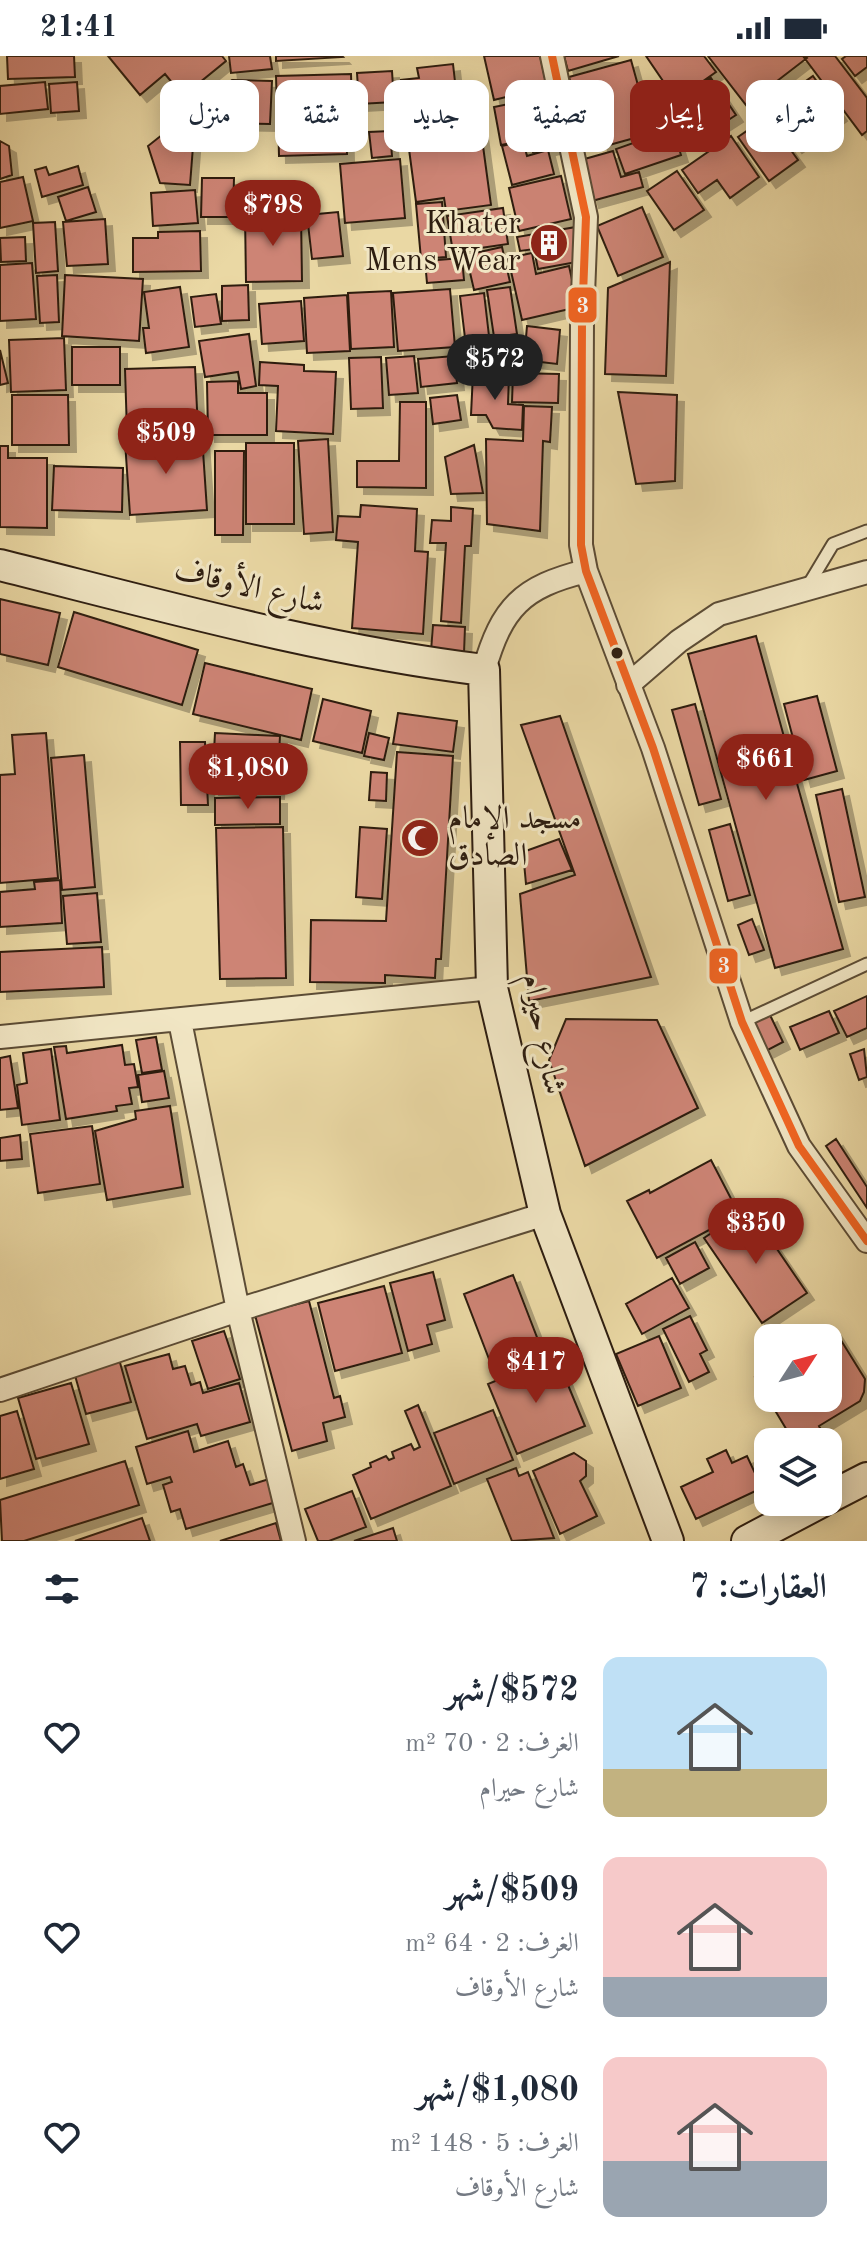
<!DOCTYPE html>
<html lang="ar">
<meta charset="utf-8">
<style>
:root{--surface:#fff;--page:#f6f6f7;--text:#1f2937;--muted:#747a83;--accent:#8f2418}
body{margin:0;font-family:"Old Standard TT",Amiri,serif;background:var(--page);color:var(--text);direction:rtl;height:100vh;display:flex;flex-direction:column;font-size:30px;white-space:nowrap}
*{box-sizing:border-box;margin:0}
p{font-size:26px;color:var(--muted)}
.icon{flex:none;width:44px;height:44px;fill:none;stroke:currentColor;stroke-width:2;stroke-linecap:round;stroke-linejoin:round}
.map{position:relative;height:1485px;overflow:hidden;direction:ltr}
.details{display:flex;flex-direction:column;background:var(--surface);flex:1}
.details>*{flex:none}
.banner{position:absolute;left:24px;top:24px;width:820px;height:72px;direction:rtl;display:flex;gap:16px}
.needle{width:52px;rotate:54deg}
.buttons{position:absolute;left:754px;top:1268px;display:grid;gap:16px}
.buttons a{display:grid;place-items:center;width:88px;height:88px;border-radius:16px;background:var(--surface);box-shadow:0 4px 20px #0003;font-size:40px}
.price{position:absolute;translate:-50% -68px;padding:0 18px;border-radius:28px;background:var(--accent);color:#fff;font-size:26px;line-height:52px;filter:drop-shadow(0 2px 4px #0008)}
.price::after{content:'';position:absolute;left:50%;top:48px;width:24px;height:18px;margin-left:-12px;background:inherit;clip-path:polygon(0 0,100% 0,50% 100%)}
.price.on{background:#222;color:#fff}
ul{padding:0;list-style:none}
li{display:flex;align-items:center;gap:24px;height:200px;padding:0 40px}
li span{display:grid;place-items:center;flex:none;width:224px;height:160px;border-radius:16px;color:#555}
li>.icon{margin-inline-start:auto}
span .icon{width:96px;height:96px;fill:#fffc;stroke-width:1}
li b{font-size:34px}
h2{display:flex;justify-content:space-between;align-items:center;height:96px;padding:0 40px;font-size:34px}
.chip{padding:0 28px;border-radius:16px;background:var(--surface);box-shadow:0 4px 20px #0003;font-size:28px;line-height:72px}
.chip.on{background:var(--accent);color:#fff}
.status{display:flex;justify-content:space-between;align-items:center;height:56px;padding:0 40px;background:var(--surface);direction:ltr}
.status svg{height:22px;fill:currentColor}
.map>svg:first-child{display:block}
.building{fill:#cd8474;stroke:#2d1d10;stroke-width:2;filter:url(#shadow)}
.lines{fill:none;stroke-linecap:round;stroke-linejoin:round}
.lane-casing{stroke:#5c4c35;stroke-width:15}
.street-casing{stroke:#5c4c35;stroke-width:26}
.secondary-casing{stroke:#2d1d10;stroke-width:34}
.lane{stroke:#f1e6c4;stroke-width:11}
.street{stroke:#f1e6c4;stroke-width:22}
.secondary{stroke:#f1e6c4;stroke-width:30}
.bus-1-casing{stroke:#f1e6c4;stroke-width:14}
.bus-1{stroke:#f26522;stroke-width:8}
.bus-dot{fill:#2d1d10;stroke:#f1e6c4;stroke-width:3}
.labels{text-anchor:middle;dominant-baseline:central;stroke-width:6;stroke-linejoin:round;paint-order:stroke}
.poi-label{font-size:32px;fill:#2d1d10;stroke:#f1e6c4;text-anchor:end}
.street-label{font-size:32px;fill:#2d1d10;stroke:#f1e6c4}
.line-badge{stroke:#f1e6c4;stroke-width:3}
.badge-label{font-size:22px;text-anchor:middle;font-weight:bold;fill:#fff}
</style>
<div class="status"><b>21:41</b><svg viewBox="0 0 49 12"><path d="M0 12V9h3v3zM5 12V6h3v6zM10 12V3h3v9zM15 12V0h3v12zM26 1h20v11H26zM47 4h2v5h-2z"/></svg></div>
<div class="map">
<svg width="867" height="1485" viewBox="0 0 867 1485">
<defs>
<filter id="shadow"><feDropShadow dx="7" dy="7" stdDeviation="0" flood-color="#0004"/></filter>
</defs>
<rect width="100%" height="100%" fill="#ead8a4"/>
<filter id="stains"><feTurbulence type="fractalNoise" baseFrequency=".0025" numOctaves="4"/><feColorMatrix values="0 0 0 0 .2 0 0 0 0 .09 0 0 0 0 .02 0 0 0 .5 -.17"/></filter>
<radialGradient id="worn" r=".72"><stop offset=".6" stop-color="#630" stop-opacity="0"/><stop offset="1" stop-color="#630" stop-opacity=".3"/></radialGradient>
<path class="building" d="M7 0H74L75 21 8 23Z
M108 0H222L226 5 183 40 165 18 140 39Z
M229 0H270L272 13 231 17Z
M276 0H342L343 1 276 5Z
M484 0H540L547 31 494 44Z
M564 0H619L568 15Z
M646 0H704L716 16 676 44Z
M708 0H805L807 2 746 49Z
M803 0H835L867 42V75L862 79Z
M846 0H867V11L855 20 842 3Z
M631 4 644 51 660 47 667 73 602 91 596 72 584 76 569 21Z
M453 8 458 52 405 58 401 24 419 22 417 12Z
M392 15 394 46 359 48 357 17Z
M351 18 352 52 277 53 276 20Z
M813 20 840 58 795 90 768 52Z
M711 22 736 59 694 86 670 49Z
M232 24 272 25 270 68 230 67 201 48Z
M45 26 48 53 0 58V30Z
M77 26 79 55 51 57 49 28Z
M519 46 526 84 501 89 494 51Z
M196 52 190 129 160 127 148 90Z
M478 53 491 149 446 155 444 142 416 146 405 63Z
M346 58 347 98 279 100 278 59Z
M554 61 561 89 533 96 526 68Z
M767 61 798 104 769 125 738 81Z
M673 73 681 99 625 118 616 93Z
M390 75 392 100 372 102 369 76Z
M731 80 759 121 730 142 717 124 698 137 682 114Z
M0 85 9 90 12 119 0 123Z
M523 85 527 100 548 94 554 118 512 129 502 90Z
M613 95 621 121 639 116 643 131 592 145 581 104Z
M400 103 405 162 345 167 340 108Z
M78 110 83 129 42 141 35 114 46 111 49 119Z
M677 115 704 154 674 174 647 135Z
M561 120 571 163 519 175 509 132Z
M23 121 33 165 0 172V126Z
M202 122H234L233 161H201Z
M88 131 96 156 66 165 58 141Z
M195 134 198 167 153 170 151 137Z
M442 146 446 201 421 203 416 148Z
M642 151 663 201 618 220 597 170Z
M503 152 508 188 453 196 447 160Z
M338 156 343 200 312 203 307 159Z
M245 158H301L302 225 246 226Z
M105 163 108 208 67 210 63 166Z
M55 166 58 215 36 217 33 167Z
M576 171 582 205 538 213 534 193 520 195 517 181Z
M200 175 201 215 133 216V182H158V176Z
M25 181 26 205 1 206 0 182Z
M502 191 510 226 474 234 466 199Z
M532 197 536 218 569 210 578 251 522 264 508 202Z
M462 202 464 224 427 227 425 205Z
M670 206 666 320 605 318 608 232Z
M32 207 36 263 0 265V209Z
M57 219 59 266 40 267 37 220Z
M65 219 143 223 139 285 62 280Z
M248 229 249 264 222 265V230Z
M180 231 189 291 146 297 143 272H149L144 236Z
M510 231 517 278 494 281 487 234Z
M450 233 455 291 398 295 393 237Z
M391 235 394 291 351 293 348 237Z
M484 237 489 280 465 282 460 240Z
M216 238 221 268 195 271 191 241Z
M347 239 350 295 307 297 304 242Z
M301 245 304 285 262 288 259 248Z
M527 270 560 274 557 308 524 304Z
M249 278 256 330 241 333 238 316 205 321 199 285Z
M64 282 66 334 11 336 9 284Z
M72 291H120V329H72Z
M0 294 8 327 0 329Z
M414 300 418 337 389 339 386 302Z
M454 300 457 327 421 331 418 303Z
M381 301 383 352 351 353 349 302Z
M260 306 304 309V315L336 316 333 378 276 375 278 330 259 329Z
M195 311 198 374 127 376 125 313Z
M473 317 509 319 508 348 523 349 522 374 493 372 486 359H471Z
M513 317 559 318 558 347 512 346Z
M238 325V337H267V379H208L207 326Z
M618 336 677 339 675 425 636 428Z
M12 339H68L69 389H12Z
M457 339 461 364 433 368 430 342Z
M400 346H426V432L357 431V405H399Z
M524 350 552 351 550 386 543 385 540 475 487 468 486 383 523 385Z
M202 380 207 454 130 459 125 385Z
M328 383 333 476 304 478 298 385Z
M246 387H294V468H246Z
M474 389 483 437 451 438 445 401Z
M0 390H8V402H47V472L0 471Z
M215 395H244L243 479H215Z
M54 410 123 412 122 456 52 454Z
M361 449 417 453 415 495 428 496 423 578 352 572 358 486 336 484 338 460 360 461Z
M451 451 473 453 471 490H465L461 567 441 565 446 487H430L432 464 451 465Z
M0 543 60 557 48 609 0 598Z
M74 556 198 594 182 649 58 611Z
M433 569 465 571 464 597 431 595Z
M756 580 843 893 775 912 688 598Z
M205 607 312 633 301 684 193 658Z
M817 640 837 715 804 724 784 648Z
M323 643 371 655 362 697 313 685Z
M695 648 721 743 699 749 672 654Z
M398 657 457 665 453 696 393 688Z
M560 660 651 921 529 945 520 838 575 819 521 669Z
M46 677 58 822 0 827V719L15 718 12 679Z
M215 677 280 680 277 736 212 732Z
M369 677 389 682 384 704 364 700Z
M180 686H205L208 749H181Z
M397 696 453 700 441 903H436L435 922 385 919V927L310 926 311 864 386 865Z
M84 699 95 831 62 834 51 702Z
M371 716 387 717 386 745 369 744Z
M842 733 865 841 839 846 816 739Z
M280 741V768L215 769V742Z
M730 768 750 839 728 845 709 774Z
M283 771 286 922 220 923 216 772Z
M360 771 387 773 382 843 356 841Z
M559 783 572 814 526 828 523 796Z
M60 824 62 867 0 871V836L35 833 34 826Z
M97 837 101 886 67 888 63 840Z
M752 863 764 894 749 899 738 869Z
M102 891 104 931 0 936V896Z
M867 940V972L847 981 834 955Z
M829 955 839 977 800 994 790 971Z
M770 959 783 986 764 996 750 969Z
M566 963 657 964 698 1052 585 1110 549 1004Z
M156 981 162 1014 142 1017 136 984Z
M122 989 125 1009 134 1008 138 1031 129 1032 132 1048 116 1050 117 1055 66 1063 54 991 66 990 67 997Z
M51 993 60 1064 22 1069 17 1029 27 1027 23 997Z
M864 993 867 1021 859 1024 850 998Z
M10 1000 18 1052 0 1054V1002Z
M164 1015 169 1042 142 1046 138 1019Z
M170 1050 183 1131 107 1144 95 1075 136 1063 135 1055Z
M92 1070 100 1128 38 1137 30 1078Z
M20 1079 22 1103 0 1105V1082Z
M836 1083 867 1131V1152L826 1090Z
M711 1104 739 1158 657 1202 627 1145 649 1134 650 1137Z
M749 1152 807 1237 762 1267 704 1182Z
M695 1186 709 1212 680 1228 666 1202Z
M433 1216 445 1264 427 1269 432 1288 408 1295 390 1227Z
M513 1219 538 1284 489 1303 464 1238Z
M672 1222 689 1252 642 1278 626 1248Z
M384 1230 402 1297 335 1315 318 1247Z
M309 1245 334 1342 340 1340 345 1361 323 1367 327 1385 292 1395 255 1259Z
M690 1260 707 1294 700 1298 709 1316 689 1326 663 1273Z
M834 1273 865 1323 864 1336 860 1345 819 1370 828 1387 794 1386 755 1321 768 1313V1342H828V1282H819Z
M224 1275 240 1323 208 1333 192 1285Z
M659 1280 681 1332 638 1350 616 1298Z
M169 1298 173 1313 185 1310 191 1329 200 1326 203 1337 239 1327 250 1366 201 1380 197 1368 147 1383 125 1310Z
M556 1300 585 1370 517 1398 488 1328Z
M119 1303 131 1346 86 1358 74 1316Z
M71 1327 89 1388 36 1403 18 1342Z
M418 1349 451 1430 371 1463 353 1419 371 1411 370 1407 386 1400 389 1404 394 1402 392 1396 411 1388 414 1394 420 1391 405 1355Z
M493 1354 513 1404 454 1428 434 1377Z
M17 1355 34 1413 0 1423V1360Z
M188 1375 194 1396 228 1385 236 1411 243 1408 250 1429 269 1423 276 1446 186 1473 180 1453 171 1456 163 1429 172 1426 170 1421 147 1428 136 1391Z
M726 1394 732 1407 747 1400 762 1432 696 1463 681 1431 713 1416 707 1403Z
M574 1397 586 1405V1420L580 1425 597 1460 560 1478 533 1415Z
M125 1405 139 1449 24 1485H2L0 1444Z
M516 1412 519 1420 528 1416 554 1482 512 1485 487 1423Z
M352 1435 366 1471 329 1485H318L305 1453Z
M142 1462 150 1485H75Z
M276 1467 281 1485H220Z
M393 1472 397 1485H354Z"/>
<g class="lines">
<g class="lane-casing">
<path id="lane" d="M806 533 833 488 867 475
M742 966 867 908"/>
</g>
<g class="street-casing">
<path id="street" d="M552 0 586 161 582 265 581 489 586 515 653 692 742 966 799 1090 867 1185
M484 614C502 551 522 531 586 515
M628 629 679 585 719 558 867 516
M180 965 238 1254 294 1485
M0 981 492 932
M0 1334 238 1254 545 1158"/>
</g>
<g class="secondary-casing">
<path id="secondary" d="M0 509C160 549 320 594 484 614L492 932 545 1158 668 1485
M828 1442 867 1422
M747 1485 821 1446"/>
</g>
<use href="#lane" class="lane"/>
<use href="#street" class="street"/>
<use href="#secondary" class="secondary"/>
<g class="bus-1-casing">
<path id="bus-1" d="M552 0 586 161 582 265 581 489 586 515 653 692 742 966 799 1090 867 1185"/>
</g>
<use href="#bus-1" class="bus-1"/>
</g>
<defs>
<g id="building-disc" transform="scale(2)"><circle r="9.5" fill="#8f2418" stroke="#f1e6c4"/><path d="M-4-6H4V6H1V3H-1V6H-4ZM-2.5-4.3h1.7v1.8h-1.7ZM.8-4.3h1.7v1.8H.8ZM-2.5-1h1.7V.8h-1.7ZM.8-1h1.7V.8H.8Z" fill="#fff"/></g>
<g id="mosque-disc" transform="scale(2)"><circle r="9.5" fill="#8f2418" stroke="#f1e6c4"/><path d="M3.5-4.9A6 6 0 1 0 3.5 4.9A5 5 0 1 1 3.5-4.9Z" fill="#fff"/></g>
</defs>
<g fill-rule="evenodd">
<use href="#building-disc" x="549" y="187"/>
<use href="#mosque-disc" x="420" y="782"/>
</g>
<circle class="bus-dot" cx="617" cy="597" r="7"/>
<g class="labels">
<g class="poi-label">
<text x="521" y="169">Khater<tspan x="521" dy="37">Mens Wear</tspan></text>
<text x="448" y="764" text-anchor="start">مسجد الإمام<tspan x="448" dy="37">الصادق</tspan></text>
</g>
<g class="street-label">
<text transform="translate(249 532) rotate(13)">شارع الأوقاف</text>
<text transform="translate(542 978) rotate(79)">شارع حيرام</text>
</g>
</g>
<g class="line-badge">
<rect x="567" y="230" width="31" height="38" rx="8" fill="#f26522"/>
<rect x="708" y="891" width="31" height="38" rx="8" fill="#f26522"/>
</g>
<g class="badge-label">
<text x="583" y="257">3</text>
<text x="724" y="917">3</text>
</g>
<rect width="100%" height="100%" filter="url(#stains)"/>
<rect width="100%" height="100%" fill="url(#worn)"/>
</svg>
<div class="buttons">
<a><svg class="needle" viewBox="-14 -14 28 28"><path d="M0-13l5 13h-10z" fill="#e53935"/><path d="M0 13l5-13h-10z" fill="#747a83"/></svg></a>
<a><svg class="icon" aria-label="layers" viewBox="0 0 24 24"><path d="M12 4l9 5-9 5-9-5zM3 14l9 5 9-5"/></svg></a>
</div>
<b class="price" style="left:273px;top:192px">$798</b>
<b class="price on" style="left:495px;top:346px">$572</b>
<b class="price" style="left:166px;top:420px">$509</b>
<b class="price" style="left:766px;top:746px">$661</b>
<b class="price" style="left:248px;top:755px">$1,080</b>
<b class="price" style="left:756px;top:1210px">$350</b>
<b class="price" style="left:536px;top:1349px">$417</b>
<div class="banner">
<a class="chip">شراء</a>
<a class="chip on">إيجار</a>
<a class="chip">تصفية</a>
<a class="chip">جديد</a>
<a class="chip">شقة</a>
<a class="chip">منزل</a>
</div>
</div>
<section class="details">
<h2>العقارات: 7<svg class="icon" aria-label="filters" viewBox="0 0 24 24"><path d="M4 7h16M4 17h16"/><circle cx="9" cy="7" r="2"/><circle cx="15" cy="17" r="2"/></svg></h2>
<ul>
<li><span style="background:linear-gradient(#bfe0f5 70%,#c2b280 0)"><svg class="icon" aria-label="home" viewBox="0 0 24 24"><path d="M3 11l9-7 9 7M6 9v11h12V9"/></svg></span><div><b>$572/شهر</b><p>الغرف: 2 · 70 m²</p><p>شارع حيرام</p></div><svg class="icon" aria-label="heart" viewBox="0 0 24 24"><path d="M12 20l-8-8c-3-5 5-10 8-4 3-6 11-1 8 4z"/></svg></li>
<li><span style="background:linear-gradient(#f6c9c9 75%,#9aa5b1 0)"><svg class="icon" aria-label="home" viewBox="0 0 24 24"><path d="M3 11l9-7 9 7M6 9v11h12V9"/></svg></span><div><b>$509/شهر</b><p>الغرف: 2 · 64 m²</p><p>شارع الأوقاف</p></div><svg class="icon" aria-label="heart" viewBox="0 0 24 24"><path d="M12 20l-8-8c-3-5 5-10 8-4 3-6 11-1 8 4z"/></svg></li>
<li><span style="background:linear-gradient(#f6c9c9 65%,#9aa5b1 0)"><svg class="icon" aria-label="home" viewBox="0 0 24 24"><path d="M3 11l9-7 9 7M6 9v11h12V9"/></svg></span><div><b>$1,080/شهر</b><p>الغرف: 5 · 148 m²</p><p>شارع الأوقاف</p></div><svg class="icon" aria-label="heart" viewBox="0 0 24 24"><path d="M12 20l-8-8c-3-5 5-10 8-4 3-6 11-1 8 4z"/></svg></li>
</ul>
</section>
